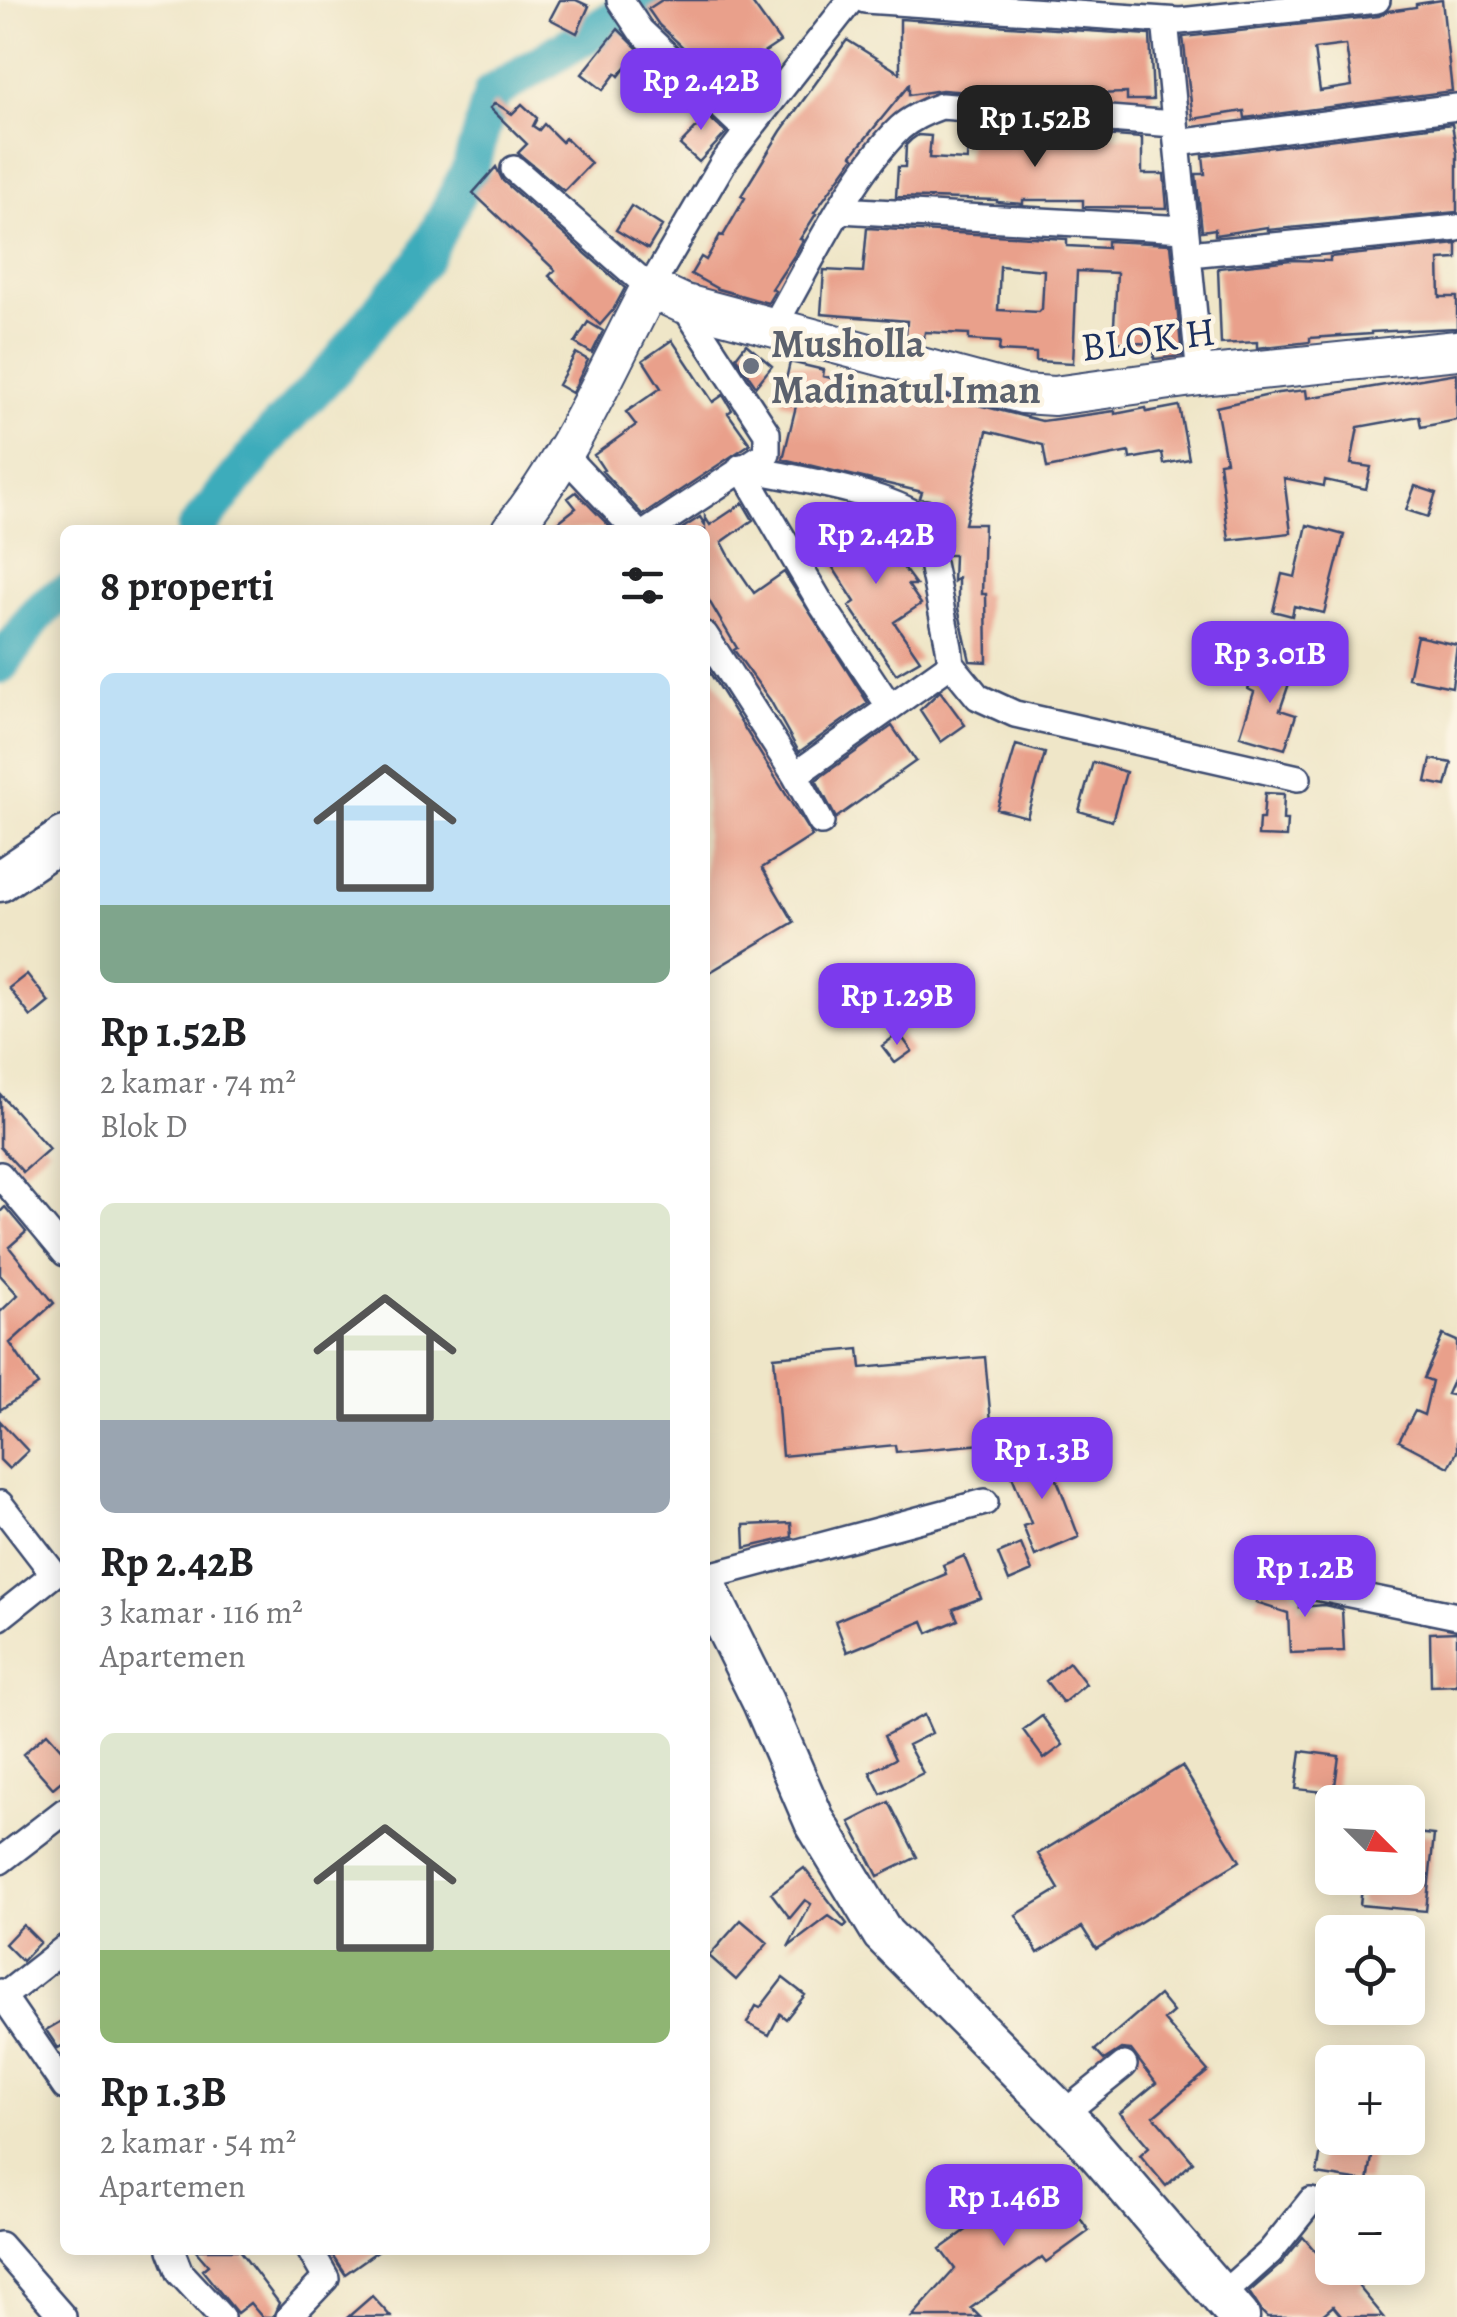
<!DOCTYPE html>
<html lang="id">
<meta charset="utf-8">
<style>
:root{--surface:#fff;--page:#f6f6f6;--text:#202124;--muted:#757577;--accent:#7c3aed}
body{margin:0;font-family:Alegreya,serif;background:var(--page);color:var(--text);height:100vh;display:flex;flex-direction:column;font-size:38px;white-space:nowrap}
*{box-sizing:border-box;margin:0}
p{font-size:32px;color:var(--muted)}
.icon{flex:none;width:55px;height:55px;fill:none;stroke:currentColor;stroke-width:2;stroke-linecap:round;stroke-linejoin:round}
.map{position:relative;flex:1;overflow:hidden}
.sheet{position:absolute;left:60px;top:525px;width:650px;height:1730px;display:flex;flex-direction:column;background:var(--surface);border-radius:15px;box-shadow:0 5px 25px #0003}
.sheet>*{flex:none}
.needle{width:65px;rotate:114deg}
.tools{position:absolute;left:1315px;top:1785px;display:grid;gap:20px}
.tools a{display:grid;place-items:center;width:110px;height:110px;border-radius:15px;background:var(--surface);box-shadow:0 5px 25px #0003;font-size:50px}
.price{position:absolute;translate:-50% -85px;padding:0 22px;border-radius:20px;background:var(--accent);color:#fff;font-size:32px;line-height:65px;filter:drop-shadow(0 2px 5px #0008)}
.price::after{content:'';position:absolute;left:50%;top:60px;width:30px;height:22px;margin-left:-15px;background:inherit;clip-path:polygon(0 0,100% 0,50% 100%)}
.price.on{background:#222;color:#fff}
ul{padding:0;list-style:none}
li{display:grid;align-content:center;gap:20px;height:530px;padding:0 40px}
li span{display:grid;place-items:center;height:310px;border-radius:15px;color:#555}
li>.icon{margin-inline-start:auto}
span .icon{width:180px;height:180px;fill:#fffc;stroke-width:1}
li b{font-size:42px}
h2{display:flex;justify-content:space-between;align-items:center;height:120px;padding:0 40px;font-size:42px}
.map>svg:first-child{display:block}
.lines{fill:none;stroke-linecap:round;stroke-linejoin:round}
.river{stroke:#3dacbb;stroke-width:38}
.building{fill:#e9a08b;fill-rule:evenodd}
.street-casing{stroke:#3b4a6e;stroke-width:30}
.secondary-casing{stroke:#3b4a6e;stroke-width:42}
.primary-casing{stroke:#3b4a6e;stroke-width:45}
.street{stroke:#fff;stroke-width:25}
.secondary{stroke:#fff;stroke-width:38}
.primary{stroke:#fff;stroke-width:40}
.worship-dot{fill:#6b7280;stroke:#fcf5e5;stroke-width:4}
.labels{text-anchor:middle;dominant-baseline:central;stroke-width:9;stroke-linejoin:round;paint-order:stroke}
.street-label{font-size:40px;fill:#1b2f5e;stroke:#fcf5e5}
.worship-label{font-size:40px;font-weight:bold;fill:#5b616d;stroke:#fcf5e5;text-anchor:start}
</style>
<div class="map">
<svg width="1457" height="2317" viewBox="0 0 1457 2317">
<rect width="100%" height="100%" fill="#fcf5e5"/>
<filter id="ink" filterUnits="userSpaceOnUse"><feTurbulence type="fractalNoise" baseFrequency=".01" numOctaves="2"/><feDisplacementMap in="SourceGraphic" scale="20" xChannelSelector="R" yChannelSelector="G"/><feConvolveMatrix kernelMatrix="1 2 1 2 8 2 1 2 1" color-interpolation-filters="sRGB"/></filter>
<filter id="wash" filterUnits="userSpaceOnUse"><feTurbulence type="fractalNoise" baseFrequency=".0048" numOctaves="4" result="noise"/><feDisplacementMap in="SourceGraphic" scale="40" xChannelSelector="R" yChannelSelector="G"/><feGaussianBlur stdDeviation="2.25" result="paint"/><feColorMatrix in="noise" values="0 0 0 0 0 0 0 0 0 0 0 0 0 0 0 0 0 1.4 0 .05"/><feComposite in="paint" operator="in"/></filter>
<g filter="url(#wash)">
<rect width="100%" height="100%" fill="#efe6c8"/>
<g class="lines">
<path class="river" d="M195 530 273 433 337 366 381 309 422 262 470 169 492 93 644 0
M0 665C20 641 35 606 65 594"/>
</g>
<g id="blocks">
<path class="building" d="M560 0H576L589 6 577 33 550 19Z
M662 0H750L780 42 744 66 750 73 745 78 758 91 745 105 659 25 648 9Z
M1442 0 1452 91 1245 118 1244 111 1193 119 1183 37 1379 16 1388 11 1416 7V4ZM1346 45 1352 86 1320 91 1314 49Z
M900 19 1150 35 1153 100H1127V93L1022 96 942 90 909 95V85L852 155 854 157 814 213 816 214 800 239 803 240 794 256 772 289 775 291 768 303 718 289 691 274 701 257 706 260 720 235 723 236 745 198 741 196 781 131 847 40 900 73Z
M618 29 662 73 647 88 626 67 619 76 616 73 603 90 582 74Z
M686 96 726 133 699 162 680 145 701 123 680 103Z
M495 103 512 114 522 104 537 118 533 126 539 130 544 124 562 142 565 138 591 163 564 191 518 153 527 144 490 108Z
M969 124 1021 128V141H1062V132L1142 138V174H1164L1167 208 1083 207V200H1023V204L997 202V200L896 197 898 167H905L906 145 911 140 918 135 931 136 929 158 967 160Z
M1452 124 1457 154V212L1268 230V227L1215 235V229L1202 231 1196 174H1205L1203 156Z
M496 167 503 181 625 288 613 310 600 325 549 276 555 270 473 193Z
M631 206 662 226 648 249 616 230Z
M867 228 1067 239V246L1107 248V241L1171 244 1182 356 1154 359 1155 344 1113 342 1117 273 1077 271 1073 363 1036 361V353L999 351 1000 342 969 340V334L925 332 924 337 906 336 907 321 821 314 824 270 863 272ZM1000 266 1044 270 1042 309 1039 312 998 310Z
M1457 244V259L1439 260 1440 297H1457V328L1371 332V334L1310 338V342L1257 348V342L1221 344 1218 268 1291 260 1330 261V257Z
M588 322 603 331 592 353 575 343Z
M672 340 713 402 723 395 732 410 728 413 750 444 643 515 602 471 604 470 594 455 636 425 626 412 661 388 643 360Z
M746 344 772 366 756 386 736 357Z
M576 353 588 360 572 393 558 385Z
M790 362 824 370 823 376 884 391 883 395 931 406 934 394 1042 421 1115 411V414L1146 408 1147 412 1179 406 1189 459 1164 464 1162 453 1130 459 1129 452 1047 468 1043 445 987 431 965 524H984L982 594H986L987 662 970 661 958 608V578L953 582 954 555H947L943 537 944 503 920 498 922 492 783 459 796 406 781 402Z
M1457 373V420L1421 427 1419 416 1358 427 1351 464 1371 467 1366 489 1325 480 1324 486 1284 478 1291 533 1229 540 1219 462 1226 461 1216 407 1278 393 1306 390 1307 398Z
M1415 486 1436 493 1428 517 1406 510Z
M576 492 613 530H548L576 508 568 498Z
M743 503 753 520 722 542 731 559 754 593 784 572 868 703 799 752 770 700 734 650 737 648 705 594V530H680L700 517 705 525V517L710 525Z
M850 507 879 516 876 558 897 544 909 562 902 566 916 585H908L921 604 894 622 920 660 896 674 849 606 855 602 823 552 848 535Z
M1307 525 1344 535 1324 613 1294 606 1292 616 1273 611 1282 574 1295 577Z
M1417 636 1457 645 1452 687 1408 678Z
M1271 658 1295 666 1280 710 1296 715 1285 749 1240 736 1254 692 1248 689 1255 670 1266 673Z
M705 665 812 836 762 868 794 922 705 975Z
M940 691 965 725 941 742 920 710Z
M892 726 916 761 836 818 816 780Z
M1016 745 1045 753 1027 817 997 809Z
M1431 759 1452 763 1446 786 1426 782Z
M1093 762 1126 772 1112 821 1079 811Z
M1265 793 1284 794 1283 820H1287L1286 837 1258 836 1259 819H1263Z
M27 974 49 1002 31 1017 9 988Z
M899 1033 912 1051 895 1063 882 1046Z
M0 1094 49 1149 23 1172 0 1147Z
M5 1207 26 1232 9 1247 54 1303 10 1343 38 1385 0 1410V1312L18 1295 0 1275V1212Z
M1443 1335 1457 1341V1372L1447 1394 1457 1396V1452L1449 1467 1399 1441 1415 1411 1424 1415 1432 1381 1424 1378Z
M859 1349 861 1368 985 1357 993 1443 896 1452 895 1445 782 1456 774 1357Z
M0 1421 28 1451 9 1469 0 1460Z
M1044 1446 1079 1537 1035 1556 1023 1526 1031 1523 1006 1461Z
M791 1523 792 1537 745 1548 744 1525Z
M1021 1544 1032 1571 1009 1581 998 1554Z
M964 1556 981 1598 953 1609 958 1620 928 1633 923 1621 847 1652 835 1621 946 1574 943 1565Z
M1264 1578 1290 1586 1295 1596 1301 1600 1299 1607 1324 1605 1342 1609 1344 1651 1290 1653 1288 1613 1256 1603Z
M1457 1632V1685L1431 1686 1430 1633Z
M1069 1662 1086 1684 1063 1703 1046 1681Z
M924 1715 932 1733 908 1745 923 1773 881 1794 870 1772 895 1759 884 1736Z
M1042 1716 1063 1745 1044 1759 1023 1730Z
M47 1733 65 1753V1778L53 1788 23 1754Z
M1301 1751 1339 1756 1334 1793 1296 1789Z
M1182 1766 1240 1861 1096 1949 1082 1927 1038 1953 1016 1915 1059 1889 1038 1854Z
M889 1802 917 1857 878 1876 850 1822Z
M1408 1832 1434 1835 1426 1911 1360 1905 1363 1878H1408Z
M804 1868 847 1924 844 1927 829 1916 788 1947 811 1904 805 1900 790 1918 771 1893Z
M741 1920 768 1943 736 1980 709 1956Z
M23 1925 40 1942 22 1961 5 1944Z
M783 1978 805 1995 786 2019 780 2014 769 2035 747 2023 756 2006 760 2008Z
M1159 1995 1173 2012 1164 2020 1208 2071 1154 2116 1193 2162 1166 2186 1140 2155 1149 2147 1120 2113 1156 2083 1131 2050 1121 2049 1104 2060 1095 2050Z
M65 2019V2044L58 2048 46 2030Z
M1323 2138H1375L1368 2182 1317 2174Z
M1050 2176 1089 2231 1046 2262 1042 2257 971 2308 980 2317H912L955 2269 940 2249 997 2208 1000 2212Z
M1303 2237 1330 2268H1382L1359 2287 1384 2317H1342L1333 2306 1320 2317H1267L1262 2312 1249 2292 1281 2264Z
M195 2250H239L279 2303 273 2317H262L250 2303 237 2313 202 2270 208 2265Z
M329 2250H379L345 2274Z
M372 2296 391 2317H348Z"/>
</g>
</g>
<g filter="url(#ink)">
<use href="#blocks" fill-opacity="0" stroke="#3b4a6e" stroke-width="2.5"/>
<g class="lines">
<g class="street-casing">
<path id="street" d="M620 0 640 30 747 131
M865 0 1180 21 1377 0
M1165 20 1200 376
M1177 143 1457 107
M514 169 650 288 723 163 851 0
M840 210 1185 229
M1189 254 1457 228
M774 326C808 267 852 174 900 128 911 118 927 111 941 106L1174 124
M563 454 635 530
M741 467C793 479 880 490 923 519L949 647 951 664 795 775
M741 467 820 602 890 707
M650 530 767 453V433L682 303
M705 635 795 775 821 822
M951 664 978 697 1015 714 1298 778
M0 1175 65 1253
M0 1504 54 1574 0 1617
M705 1577 985 1502
M1306 1585 1457 1616
M0 1861 65 1811
M0 1992 65 2087
M5 1995 65 1948
M1062 2115 1124 2065
M0 2245 63 2317
M171 2250 180 2273 221 2317
M1223 2294 1270 2252 1311 2201
M289 2317 326 2278 310 2250"/>
</g>
<g class="secondary-casing">
<path id="secondary" d="M511 530C570 459 607 369 650 288L682 303 1022 394 1054 396 1200 376 1457 350"/>
</g>
<g class="primary-casing">
<path id="primary" d="M0 881 65 837
M705 1585 763 1702 815 1822 883 1934 1080 2132 1239 2317"/>
</g>
<use href="#street" class="street"/>
<use href="#secondary" class="secondary"/>
<use href="#primary" class="primary"/>
</g>
</g>
<circle class="worship-dot" cx="751" cy="366" r="10"/>
<g class="labels">
<g class="street-label">
<text transform="translate(1148 339) rotate(-7)">BLOK H</text>
</g>
<g class="worship-label">
<text x="771" y="343">Musholla<tspan x="771" dy="46">Madinatul Iman</tspan></text>
</g>
</g>
</svg>
<div class="tools">
<a><svg class="needle" viewBox="-14 -14 28 28"><path d="M0-13l5 13h-10z" fill="#e53935"/><path d="M0 13l5-13h-10z" fill="#757577"/></svg></a>
<a><svg class="icon" aria-label="locate" viewBox="0 0 24 24"><circle cx="12" cy="12" r="6"/><path d="M12 2v4M12 18v4M2 12h4M18 12h4"/></svg></a>
<a>+</a>
<a>−</a>
</div>
<b class="price" style="left:701px;top:133px">Rp 2.42B</b>
<b class="price on" style="left:1035px;top:170px">Rp 1.52B</b>
<b class="price" style="left:876px;top:587px">Rp 2.42B</b>
<b class="price" style="left:1270px;top:706px">Rp 3.01B</b>
<b class="price" style="left:897px;top:1048px">Rp 1.29B</b>
<b class="price" style="left:1042px;top:1502px">Rp 1.3B</b>
<b class="price" style="left:1305px;top:1620px">Rp 1.2B</b>
<b class="price" style="left:1004px;top:2249px">Rp 1.46B</b>
<section class="sheet">
<h2>8 properti<svg class="icon" aria-label="filters" viewBox="0 0 24 24"><path d="M4 7h16M4 17h16"/><circle cx="9" cy="7" r="2"/><circle cx="15" cy="17" r="2"/></svg></h2>
<ul>
<li><span style="background:linear-gradient(#bfe0f5 75%,#7fa58c 0)"><svg class="icon" aria-label="home" viewBox="0 0 24 24"><path d="M3 11l9-7 9 7M6 9v11h12V9"/></svg></span><div><b>Rp 1.52B</b><p>2 kamar · 74 m²</p><p>Blok D</p></div></li>
<li><span style="background:linear-gradient(#dfe7d0 70%,#9aa5b1 0)"><svg class="icon" aria-label="home" viewBox="0 0 24 24"><path d="M3 11l9-7 9 7M6 9v11h12V9"/></svg></span><div><b>Rp 2.42B</b><p>3 kamar · 116 m²</p><p>Apartemen</p></div></li>
<li><span style="background:linear-gradient(#dfe7d0 70%,#8fb573 0)"><svg class="icon" aria-label="home" viewBox="0 0 24 24"><path d="M3 11l9-7 9 7M6 9v11h12V9"/></svg></span><div><b>Rp 1.3B</b><p>2 kamar · 54 m²</p><p>Apartemen</p></div></li>
</ul>
</section>
</div>
